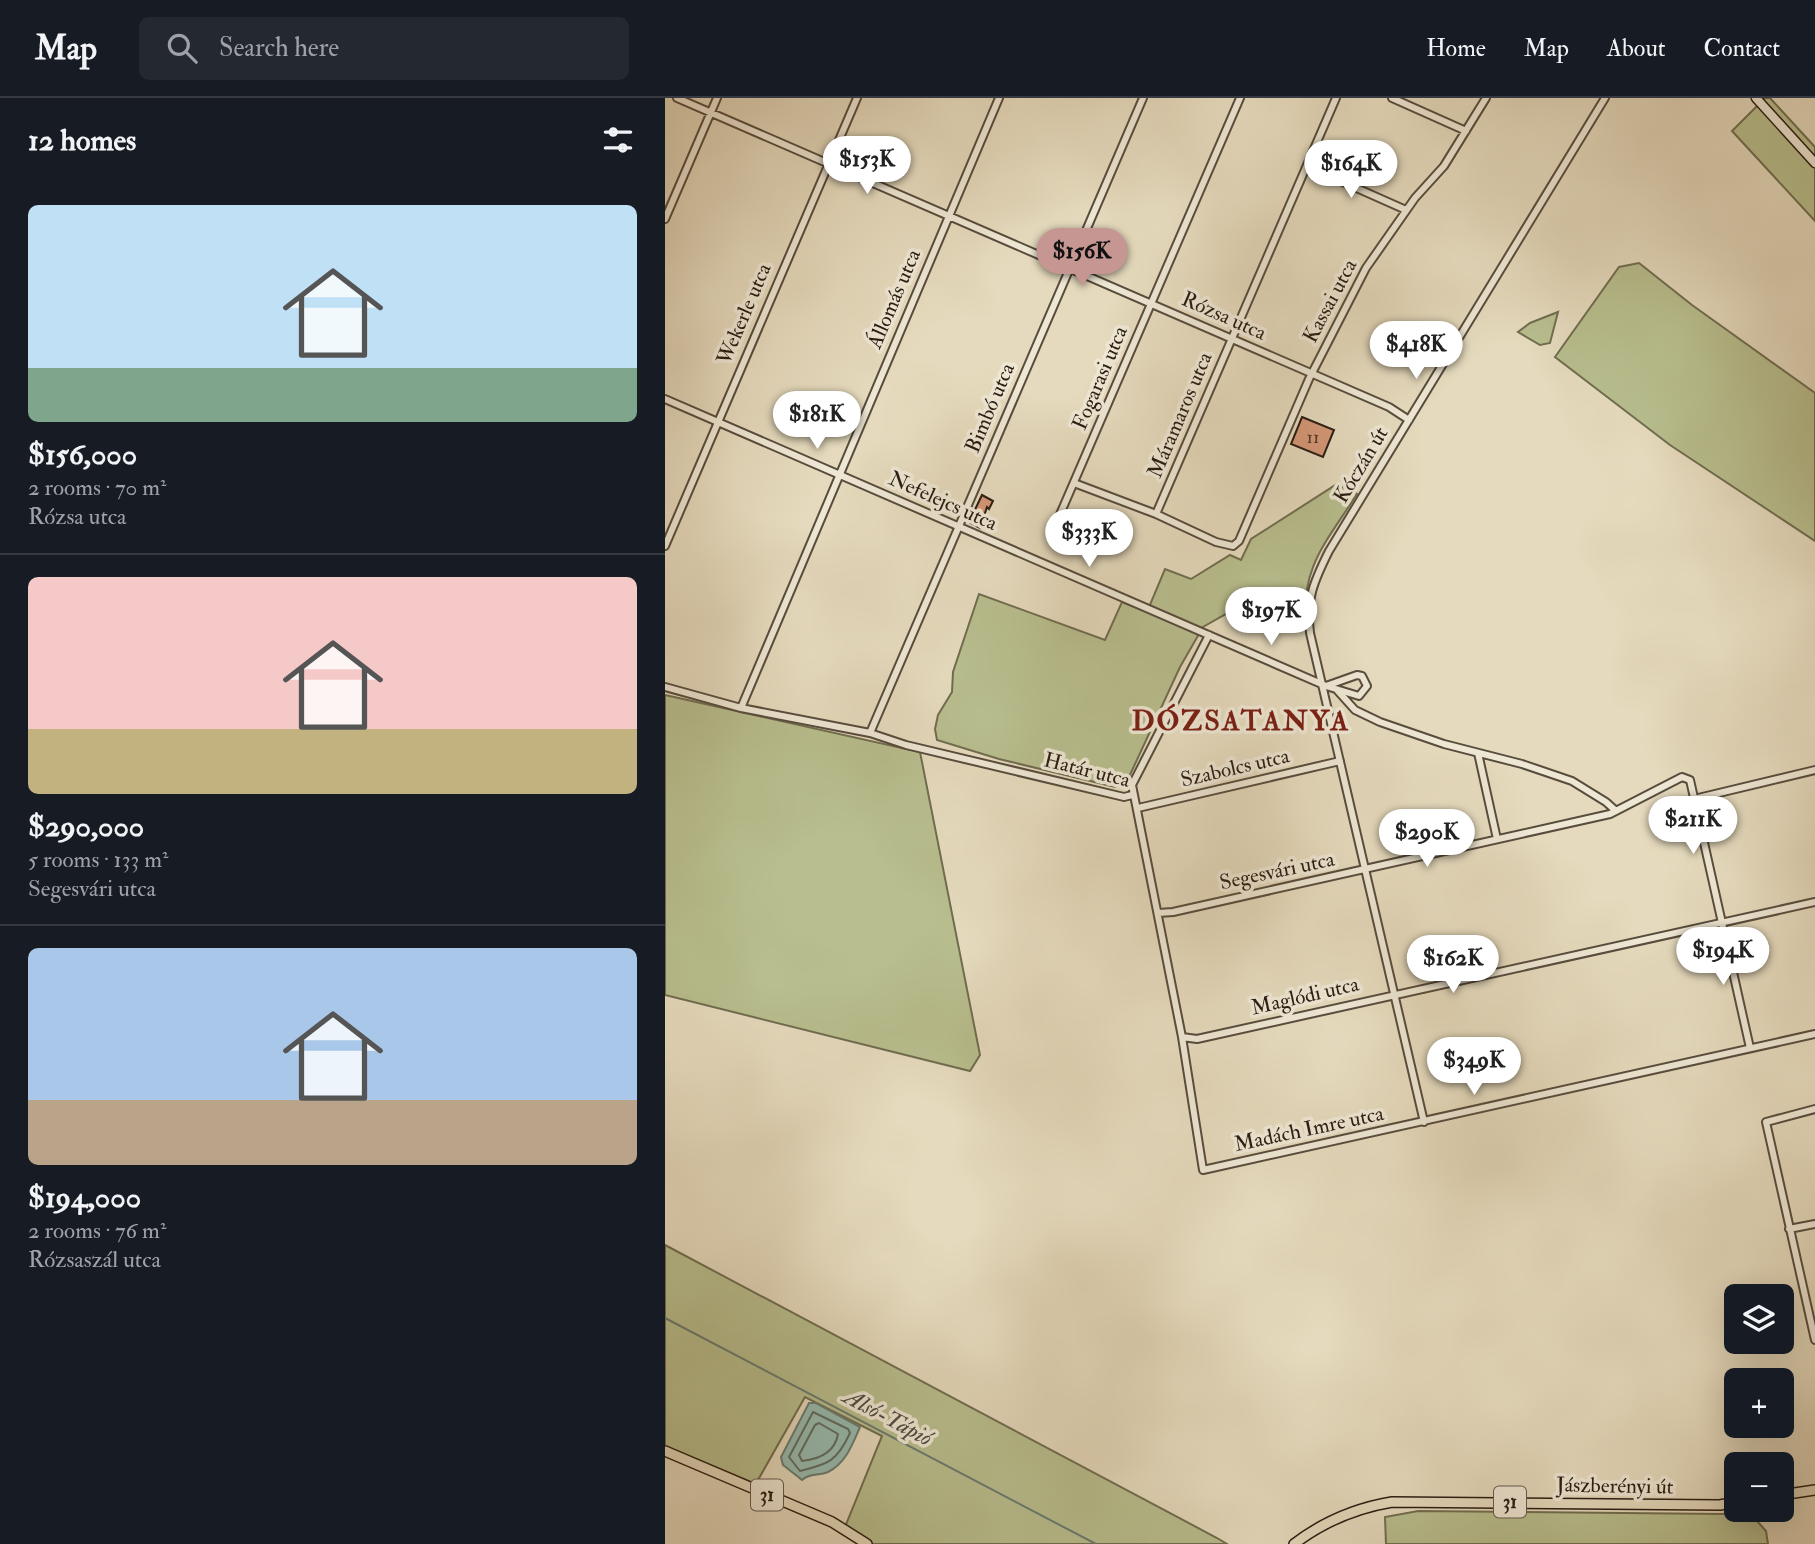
<!DOCTYPE html>
<meta charset="utf-8">
<style>
:root{--surface:#171b24;--page:#242831;--text:#f1f3f6;--muted:#9ea1a6;--line:#363941;--accent:#c59692}
body{margin:0;font-family:"IM FELL Double Pica",serif;background:var(--page);color:var(--text);height:100vh;display:flex;flex-direction:column;font-size:26px;white-space:nowrap}
*{box-sizing:border-box;margin:0}
p{font-size:23px;color:var(--muted)}
.icon{flex:none;width:38px;height:38px;fill:none;stroke:currentColor;stroke-width:2;stroke-linecap:round;stroke-linejoin:round}
.map{position:relative;flex:1;overflow:hidden}
.panel{display:flex;flex-direction:column;background:var(--surface);width:665px}
.panel>*{flex:none}
.tools{position:absolute;left:1059px;top:1186px;display:grid;gap:14px}
.tools a{display:grid;place-items:center;width:70px;height:70px;border-radius:10px;background:var(--surface);box-shadow:0 7px 28px #0002;font-size:35px}
.price{position:absolute;translate:-50% -60px;padding:0 16px;border-radius:24px;background:#fff;color:#222;font-size:23px;line-height:46px;filter:drop-shadow(0 2px 4px #0008)}
.price::after{content:'';position:absolute;left:50%;top:42px;width:21px;height:16px;margin-left:-10px;background:inherit;clip-path:polygon(0 0,100% 0,50% 100%)}
.price.on{background:var(--accent);color:#111}
ul{padding:0;list-style:none}
li{display:grid;align-content:center;gap:14px;height:371px;padding:0 28px}
li+li{border-top:2px solid var(--line)}
li span{display:grid;place-items:center;height:217px;border-radius:10px;color:#555}
li>.icon{margin-inline-start:auto}
span .icon{width:126px;height:126px;fill:#fffc;stroke-width:1}
li b{font-size:30px}
h2{display:flex;justify-content:space-between;align-items:center;height:84px;padding:0 28px;font-size:30px}
header{display:flex;align-items:center;gap:42px;box-sizing:border-box;height:98px;padding:0 35px;background:var(--surface);border-bottom:2px solid var(--line)}
header strong{font-size:33px}
nav{display:flex;gap:38px;margin-inline-start:auto;font-size:24px}
.search{width:490px;height:63px;background:var(--page);display:flex;align-items:center;gap:18px;box-sizing:border-box;padding:0 24px;border-radius:10px;color:var(--muted);font-size:26px}
main{display:flex;flex:1;min-height:0}
.map>svg:first-child{display:block}
.green{fill:#b8be8e;stroke:#706d50;stroke-width:2}
.water{fill:#96bbb0;stroke:#6a7b71;stroke-width:2}
.lines{fill:none;stroke-linecap:round;stroke-linejoin:round}
.shore{stroke:#606c61;stroke-width:2}
.stream{stroke:#6a7b71;stroke-width:2}
.building{fill:#d59777;stroke:#291c12;stroke-width:2}
.street-casing{stroke:#584c3d;stroke-width:10}
.secondary-casing{stroke:#291c12;stroke-width:11}
.primary-casing{stroke:#291c12;stroke-width:12}
.street{stroke:#eee7d4;stroke-width:6}
.secondary{stroke:#eee7d4;stroke-width:8}
.primary{stroke:#e5dabd;stroke-width:9}
.labels{text-anchor:middle;dominant-baseline:central;stroke-width:7;stroke-linejoin:round;paint-order:stroke}
.number-label{font-size:18px;fill:#543b2b}
.shield{fill:#eee7d4;stroke:#64594c;stroke-width:2}
.shield-label{font-size:19px;font-weight:bold;fill:#291c12}
.street-label{font-size:21px;fill:#291c12;stroke:#eee7d4}
.water-label{font-size:23px;font-style:italic;fill:#4a4c41;stroke:#eee7d4}
.district-label{font-size:28px;font-weight:bold;letter-spacing:2px;fill:#7a1f14;stroke:#eee7d4}
</style>
<header>
<strong>Map</strong>
<div class="search"><svg class="icon" aria-label="search" viewBox="0 0 24 24"><circle cx="10" cy="10" r="6"/><path d="M15 15l6 6"/></svg>Search here</div>
<nav><a>Home</a><a>Map</a><a>About</a><a>Contact</a></nav>
</header>
<main>
<section class="panel">
<h2>12 homes<svg class="icon" aria-label="filters" viewBox="0 0 24 24"><path d="M4 7h16M4 17h16"/><circle cx="9" cy="7" r="2"/><circle cx="15" cy="17" r="2"/></svg></h2>
<ul>
<li><span style="background:linear-gradient(#bfe0f5 75%,#7fa58c 0)"><svg class="icon" aria-label="home" viewBox="0 0 24 24"><path d="M3 11l9-7 9 7M6 9v11h12V9"/></svg></span><div><b>$156,000</b><p>2 rooms · 70 m²</p><p>Rózsa utca</p></div></li>
<li><span style="background:linear-gradient(#f6c9c9 70%,#c2b280 0)"><svg class="icon" aria-label="home" viewBox="0 0 24 24"><path d="M3 11l9-7 9 7M6 9v11h12V9"/></svg></span><div><b>$290,000</b><p>5 rooms · 133 m²</p><p>Segesvári utca</p></div></li>
<li><span style="background:linear-gradient(#a9c7e8 70%,#b9a48a 0)"><svg class="icon" aria-label="home" viewBox="0 0 24 24"><path d="M3 11l9-7 9 7M6 9v11h12V9"/></svg></span><div><b>$194,000</b><p>2 rooms · 76 m²</p><p>Rózsaszál utca</p></div></li>
</ul>
</section>
<div class="map">
<svg width="1150" height="1446" viewBox="0 0 1150 1446">
<rect width="100%" height="100%" fill="#e5dabd"/>
<filter id="stains"><feTurbulence type="fractalNoise" baseFrequency=".00286" numOctaves="4"/><feColorMatrix values="0 0 0 0 .2 0 0 0 0 .09 0 0 0 0 .02 0 0 0 .5 -.17"/></filter>
<radialGradient id="worn" r=".72"><stop offset=".6" stop-color="#630" stop-opacity="0"/><stop offset="1" stop-color="#630" stop-opacity=".3"/></radialGradient>
<path class="green" d="M1100 0H1105L1150 49V123L1067 33Z
M974 165 1027 207 1150 295V443L1005 347 890 259 954 169Z
M893 214 885 245 875 247 853 234 865 225Z
M672 386 692 396C661 445 635 469 641 530L584 503 538 529 515 569 464 679 450 689 334 661 272 642 270 631 273 617 287 594 288 574 314 496 440 542 457 504 482 514 500 471 526 481 565 457 576 462 586 441Z
M0 597 255 654 315 957 305 973 0 897Z
M0 1147 552 1440 562 1446H205L180 1429 217 1338 140 1299 89 1389 0 1349Z
M753 1413 1057 1416 1083 1413 1101 1433 1103 1446H721L720 1419Z"/>
<path class="water" d="M144 1305H151L195 1329C187 1347 181 1365 163 1374 154 1378 144 1375 137 1382L118 1367 116 1359Z"/>
<g class="lines">
<path class="shore" d="M148 1314 183 1331 185 1335C172 1363 164 1366 135 1373L124 1359Z
M154 1325 173 1336C170 1354 155 1361 137 1363L134 1357 150 1327Z"/>
<path class="stream" d="M0 1220 431 1446"/>
</g>
<path class="building" d="M637 319 669 332 658 359 626 346Z
M317 397 328 403 324 411 322 409 315 430 304 424Z"/>
<g class="lines">
<g class="street-casing">
<path id="street" d="M12 0 724 309 744 322
M727 0 801 33
M642 68 741 112
M0 121 52 0
M0 301 661 588 694 598 702 588 697 578 692 577 661 588
M409 385 491 416 551 444 568 448 574 443 644 281 701 170 750 100 779 68 821 0
M491 416 671 0
M393 421 575 0
M0 448 192 0
M544 537 467 687 517 939 538 1072 1150 936
M0 589 76 610 205 635 241 647 459 699 467 697
M672 592 690 612 715 624 779 646 857 666 907 683 941 704 951 713
M76 610 334 0
M205 635 478 0
M813 655 832 741
M1029 701 1150 672
M473 710 675 663
M493 815 508 814 945 716 1017 679 1025 682 1085 950
M517 939 532 941 1150 804
M1150 1011 1101 1024 1150 1242
M759 1024 645 535C641 501 649 483 664 453L940 0
M1124 1131 1150 1126"/>
</g>
<g class="secondary-casing">
<path id="secondary" d="M1091 0 1150 65"/>
</g>
<g class="primary-casing">
<path id="primary" d="M0 1353 167 1424 202 1446
M1116 1397 1150 1392
M629 1446C658 1424 691 1410 727 1404L1055 1407 1071 1404"/>
</g>
<use href="#street" class="street"/>
<use href="#secondary" class="secondary"/>
<use href="#primary" class="primary"/>
</g>
<g class="labels">
<g class="number-label">
<text x="648" y="339">11</text>
</g>
<g class="shield">
<rect x="86" y="1381.5" width="32" height="31" rx="5"/>
<rect x="829" y="1388.5" width="32" height="31" rx="5"/>
</g>
<g class="shield-label">
<text x="102" y="1397">31</text>
<text x="845" y="1404">31</text>
</g>
<g class="street-label">
<text transform="translate(229 201) rotate(-67)">Állomás utca</text>
<text transform="translate(665 203) rotate(-62)">Kassai utca</text>
<text transform="translate(79 216) rotate(-67)">Wekerle utca</text>
<text transform="translate(559 218) rotate(24)">Rózsa utca</text>
<text transform="translate(435 280) rotate(-67)">Fogarasi utca</text>
<text transform="translate(325 310) rotate(-67)">Bimbó utca</text>
<text transform="translate(515 317) rotate(-67)">Máramaros utca</text>
<text transform="translate(696 367) rotate(-59)">Kóczán út</text>
<text transform="translate(278 403) rotate(24)">Nefelejcs utca</text>
<text transform="translate(570 670) rotate(-13)">Szabolcs utca</text>
<text transform="translate(422 672) rotate(14)">Határ utca</text>
<text transform="translate(612 773) rotate(-12)">Segesvári utca</text>
<text transform="translate(640 898) rotate(-13)">Maglódi utca</text>
<text transform="translate(644 1031) rotate(-12)">Madách Imre utca</text>
<text transform="translate(950 1388) rotate(1)">Jászberényi út</text>
</g>
<g class="water-label">
<text transform="translate(223 1319) rotate(28)">Alsó-Tápió</text>
</g>
<g class="district-label">
<text x="576" y="623">DÓZSATANYA</text>
</g>
</g>
<rect width="100%" height="100%" filter="url(#stains)"/>
<rect width="100%" height="100%" fill="url(#worn)"/>
</svg>
<div class="tools">
<a><svg class="icon" aria-label="layers" viewBox="0 0 24 24"><path d="M12 4l9 5-9 5-9-5zM3 14l9 5 9-5"/></svg></a>
<a>+</a>
<a>−</a>
</div>
<b class="price" style="left:202px;top:98px">$153K</b>
<b class="price" style="left:686px;top:102px">$164K</b>
<b class="price on" style="left:417px;top:190px">$156K</b>
<b class="price" style="left:751px;top:283px">$418K</b>
<b class="price" style="left:152px;top:353px">$181K</b>
<b class="price" style="left:424px;top:471px">$333K</b>
<b class="price" style="left:606px;top:549px">$197K</b>
<b class="price" style="left:1028px;top:758px">$211K</b>
<b class="price" style="left:762px;top:771px">$290K</b>
<b class="price" style="left:1058px;top:889px">$194K</b>
<b class="price" style="left:788px;top:897px">$162K</b>
<b class="price" style="left:809px;top:999px">$349K</b>
</div>
</main>
